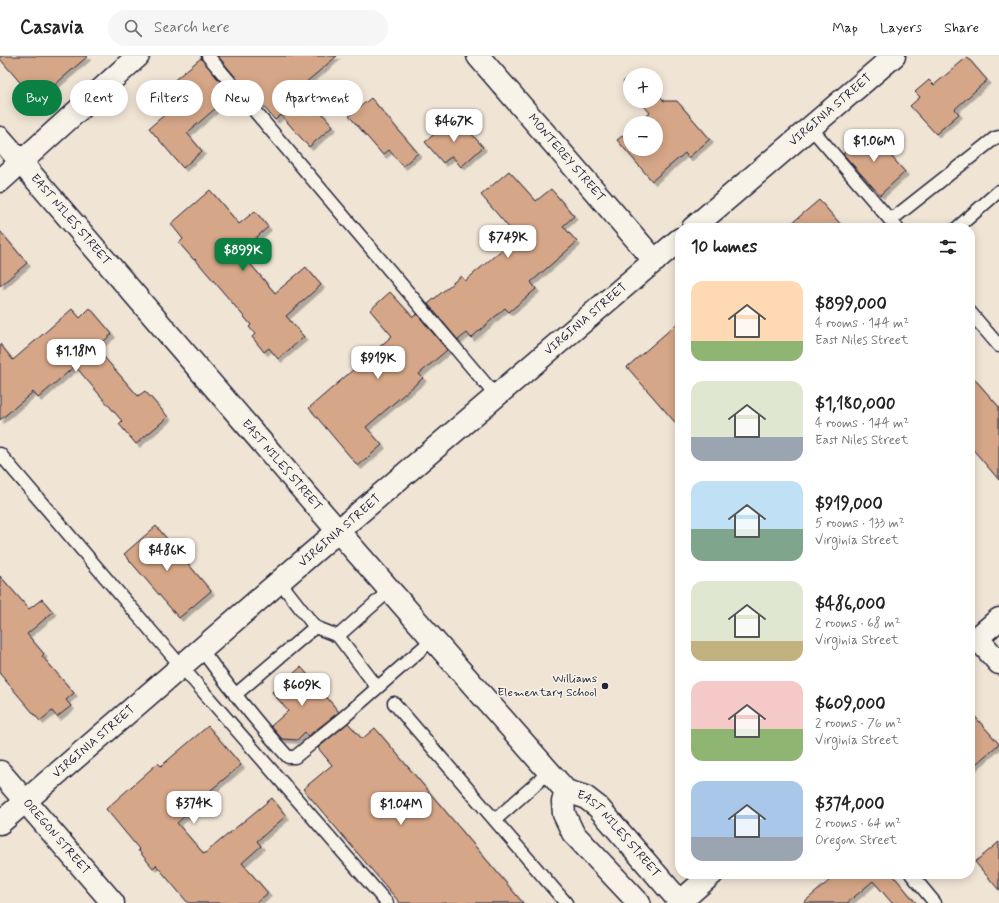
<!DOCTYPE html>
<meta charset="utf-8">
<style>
:root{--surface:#fff;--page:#f6f6f6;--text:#222;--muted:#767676;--line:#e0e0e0;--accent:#0b8043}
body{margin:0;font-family:Mynerve,sans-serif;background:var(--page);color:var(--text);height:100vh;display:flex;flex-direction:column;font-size:15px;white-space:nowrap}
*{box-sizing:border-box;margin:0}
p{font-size:13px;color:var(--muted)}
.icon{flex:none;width:22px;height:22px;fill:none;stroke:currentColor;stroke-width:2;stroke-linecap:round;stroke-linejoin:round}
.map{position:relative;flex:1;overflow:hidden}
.details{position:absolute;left:675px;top:167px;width:300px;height:656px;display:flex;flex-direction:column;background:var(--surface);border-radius:16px;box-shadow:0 2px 10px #0003}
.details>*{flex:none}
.top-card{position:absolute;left:12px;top:24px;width:380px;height:36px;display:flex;gap:8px}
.fabs{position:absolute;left:623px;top:12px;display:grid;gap:8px}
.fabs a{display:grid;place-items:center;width:40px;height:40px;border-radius:50%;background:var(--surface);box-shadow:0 2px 10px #0003;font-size:20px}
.price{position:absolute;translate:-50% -34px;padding:0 9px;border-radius:8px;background:#fff;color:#222;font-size:13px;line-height:26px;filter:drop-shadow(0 1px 2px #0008)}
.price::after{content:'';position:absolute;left:50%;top:24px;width:12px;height:9px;margin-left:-6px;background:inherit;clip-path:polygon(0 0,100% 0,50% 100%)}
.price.on{background:var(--accent);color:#fff}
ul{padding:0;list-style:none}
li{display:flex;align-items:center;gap:12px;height:100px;padding:0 16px}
li span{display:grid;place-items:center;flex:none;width:112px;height:80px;border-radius:12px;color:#555}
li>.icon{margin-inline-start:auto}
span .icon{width:48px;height:48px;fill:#fffc;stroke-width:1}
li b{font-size:17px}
h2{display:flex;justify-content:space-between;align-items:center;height:48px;padding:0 16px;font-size:17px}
.chip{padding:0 14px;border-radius:18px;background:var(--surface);box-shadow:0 2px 10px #0003;font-size:14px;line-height:36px}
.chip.on{background:var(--accent);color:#fff}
header{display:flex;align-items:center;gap:24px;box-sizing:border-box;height:56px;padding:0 20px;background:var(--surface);border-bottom:1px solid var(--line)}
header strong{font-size:19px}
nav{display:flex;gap:22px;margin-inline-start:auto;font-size:14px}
.search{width:280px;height:36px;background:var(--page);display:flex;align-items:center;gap:10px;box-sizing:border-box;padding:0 14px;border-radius:22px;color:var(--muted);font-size:15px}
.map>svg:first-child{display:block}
.building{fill:#d5a687;stroke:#22223b;filter:url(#shadow)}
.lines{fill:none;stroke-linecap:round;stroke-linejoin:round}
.service-casing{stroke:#22223b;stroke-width:15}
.minor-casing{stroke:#22223b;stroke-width:25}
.tertiary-casing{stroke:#22223b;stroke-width:25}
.secondary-casing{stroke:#22223b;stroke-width:25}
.service{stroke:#f7f3e8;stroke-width:12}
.minor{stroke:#f7f3e8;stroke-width:22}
.tertiary{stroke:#f7f3e8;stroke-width:22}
.secondary{stroke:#f7f3e8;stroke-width:22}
.poi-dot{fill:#22223b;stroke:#f7f3e8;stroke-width:1.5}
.labels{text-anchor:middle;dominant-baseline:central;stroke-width:3;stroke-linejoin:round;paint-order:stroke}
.street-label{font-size:12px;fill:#22223b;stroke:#f7f3e8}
.poi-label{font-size:12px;fill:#22223b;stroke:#f7f3e8;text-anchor:end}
</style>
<header>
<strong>Casavia</strong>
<div class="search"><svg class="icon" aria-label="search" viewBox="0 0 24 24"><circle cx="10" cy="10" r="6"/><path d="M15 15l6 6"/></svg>Search here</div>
<nav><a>Map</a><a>Layers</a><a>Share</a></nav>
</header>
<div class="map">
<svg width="999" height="847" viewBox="0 0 999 847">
<defs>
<filter id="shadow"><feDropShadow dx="3.5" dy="3.5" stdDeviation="0" flood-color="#0004"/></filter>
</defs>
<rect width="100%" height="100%" fill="#f0e4d5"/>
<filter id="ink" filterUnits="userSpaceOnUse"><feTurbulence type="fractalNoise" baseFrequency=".025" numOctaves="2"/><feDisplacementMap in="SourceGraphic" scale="8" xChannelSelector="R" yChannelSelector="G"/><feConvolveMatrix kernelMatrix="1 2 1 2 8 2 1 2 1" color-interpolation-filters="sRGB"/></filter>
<g filter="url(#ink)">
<path class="building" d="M0 0H88L36 45 0 3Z
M218 0H337L304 28 312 38 308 41 333 70 309 91 281 59 275 64 244 28 242 29Z
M967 1 987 24 955 53 959 58 936 78 910 50 920 41 915 36 929 24 934 29Z
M201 2 231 39 187 77 202 95 183 112 149 72 181 45 171 34 174 31 171 27Z
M630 20V33L623 26Z
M656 36 664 45H677L710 83 688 102 685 97 652 125 617 84 630 74V93H656V67H638L650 57 640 45H656Z
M371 42 418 97 403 110 389 94 383 99 349 60Z
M456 60 483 91 461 111 452 100 443 107 425 86Z
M869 75 905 116 880 139 843 98Z
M509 115 536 145 551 133 574 160 563 170 577 186 531 226 536 233 509 256 505 252 471 282 467 277 458 284 428 248 461 220 465 225 517 181 481 139Z
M210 134 239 168 255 155 268 171 240 196 275 237 306 211 321 229 286 260 304 281 278 303 269 292 264 296 252 281 255 278 249 271 251 269 195 203 194 204 179 187 183 183 171 168Z
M819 144 844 172H786Z
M0 175 27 207 0 230Z
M390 236 413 261 417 258 447 294 419 318 423 322 366 371 382 389 358 410 309 352 392 280 370 254Z
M90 252 112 278 96 292 138 340 145 335 168 361 136 388 119 368 122 365 75 310 38 342 33 336 0 364V288L13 304 72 253 80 262Z
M680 265V372L627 311Z
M970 318 999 351V424L970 390Z
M156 470 211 535 179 562 124 498Z
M0 520 29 553 42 543 53 556 27 578 44 598 42 600 74 637 66 644 71 650 57 661 52 655 40 665 0 618Z
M301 611 339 656 308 680 305 676 297 684 282 683 271 670 288 655 272 636Z
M970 655 999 688 970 713Z
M348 667 362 683 375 672 523 847H400L303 733 332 709 318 692Z
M208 670 241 709 193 749 195 751 177 767 204 798 272 742 286 760 257 785 261 790 242 807 268 837 256 847H188L156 809 153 812 138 794 139 793 106 753 158 707 161 710Z
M999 786V834L975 806Z
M837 818H892L916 847H892L873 825 847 847H803Z"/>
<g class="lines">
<g class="service-casing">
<path id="service" d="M208 0 496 340
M811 72 897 172
M891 164 995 82 999 81
M957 172 999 135
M970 256 999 290
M0 398 181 610 387 847
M280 526 315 571 338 580 377 631
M338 580 390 534
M201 593C228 630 256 666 288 701H295L344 661 433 583
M235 639 315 571
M394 647 566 847
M495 764 549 716
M911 818 935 847"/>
</g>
<g class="minor-casing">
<g id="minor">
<path id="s1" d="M478 0 655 205"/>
<path d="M0 125 138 0"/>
<path d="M977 582 999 607"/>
<path d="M970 588 999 563"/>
<path id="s2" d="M0 716 113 847"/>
<path id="s3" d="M0 767 338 475"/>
<path d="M680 846 712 818"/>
</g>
</g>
<g class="tertiary-casing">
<g id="tertiary">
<path id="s4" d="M693 172 894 0"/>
<path id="s5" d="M338 475 680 183"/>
</g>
</g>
<g class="secondary-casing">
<g id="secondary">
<path id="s6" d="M0 82 338 475 566 735 585 741 598 751 681 847"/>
<path d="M566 735 563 746 564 758 573 777 639 847"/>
</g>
</g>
<use href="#service" class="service"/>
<use href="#minor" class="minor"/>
<use href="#tertiary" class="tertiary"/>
<use href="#secondary" class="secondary"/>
</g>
</g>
<circle class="poi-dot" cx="605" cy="630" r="4"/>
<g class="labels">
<g class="street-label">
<text stroke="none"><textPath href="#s4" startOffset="181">VIRGINIA STREET</textPath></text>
<text stroke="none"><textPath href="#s1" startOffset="135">MONTEREY STREET</textPath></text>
<text stroke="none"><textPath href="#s6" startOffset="108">EAST NILES STREET</textPath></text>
<text stroke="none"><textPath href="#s5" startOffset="326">VIRGINIA STREET</textPath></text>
<text stroke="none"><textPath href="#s6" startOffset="432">EAST NILES STREET</textPath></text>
<text transform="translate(340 475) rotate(-41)">VIRGINIA STREET</text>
<text stroke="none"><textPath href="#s3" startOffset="124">VIRGINIA STREET</textPath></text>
<text stroke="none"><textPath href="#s6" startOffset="934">EAST NILES STREET</textPath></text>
<text stroke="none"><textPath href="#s2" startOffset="86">OREGON STREET</textPath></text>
</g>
<g class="poi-label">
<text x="597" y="623">Williams<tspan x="597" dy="14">Elementary School</tspan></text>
</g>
</g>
</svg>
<div class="fabs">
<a>+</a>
<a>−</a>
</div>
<b class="price" style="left:454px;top:87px">$467K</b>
<b class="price" style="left:874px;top:107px">$1.06M</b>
<b class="price" style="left:508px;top:203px">$749K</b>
<b class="price on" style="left:243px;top:216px">$899K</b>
<b class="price" style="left:76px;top:317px">$1.18M</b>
<b class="price" style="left:378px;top:324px">$919K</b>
<b class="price" style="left:167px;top:516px">$486K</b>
<b class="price" style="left:302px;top:651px">$609K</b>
<b class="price" style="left:194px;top:769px">$374K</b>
<b class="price" style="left:401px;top:770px">$1.04M</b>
<div class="top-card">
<a class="chip on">Buy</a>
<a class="chip">Rent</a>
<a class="chip">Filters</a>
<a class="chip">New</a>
<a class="chip">Apartment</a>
</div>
<section class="details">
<h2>10 homes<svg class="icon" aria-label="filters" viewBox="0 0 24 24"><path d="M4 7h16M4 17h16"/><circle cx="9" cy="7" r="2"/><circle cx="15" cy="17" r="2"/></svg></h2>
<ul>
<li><span style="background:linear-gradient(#ffd9b3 75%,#8fb573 0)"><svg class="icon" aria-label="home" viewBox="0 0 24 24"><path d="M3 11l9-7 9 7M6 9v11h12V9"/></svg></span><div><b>$899,000</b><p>4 rooms · 144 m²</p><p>East Niles Street</p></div></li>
<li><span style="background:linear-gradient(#dfe7d0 70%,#9aa5b1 0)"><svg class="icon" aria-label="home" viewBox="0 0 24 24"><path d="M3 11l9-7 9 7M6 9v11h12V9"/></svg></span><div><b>$1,180,000</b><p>4 rooms · 144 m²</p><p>East Niles Street</p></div></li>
<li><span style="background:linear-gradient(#bfe0f5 60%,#7fa58c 0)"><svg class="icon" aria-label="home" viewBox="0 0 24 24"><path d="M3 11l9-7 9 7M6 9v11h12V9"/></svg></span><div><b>$919,000</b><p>5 rooms · 133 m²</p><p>Virginia Street</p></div></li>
<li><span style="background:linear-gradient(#dfe7d0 75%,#c2b280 0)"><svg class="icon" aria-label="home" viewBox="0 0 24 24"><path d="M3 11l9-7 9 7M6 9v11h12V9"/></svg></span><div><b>$486,000</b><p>2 rooms · 68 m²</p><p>Virginia Street</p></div></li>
<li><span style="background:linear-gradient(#f6c9c9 60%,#8fb573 0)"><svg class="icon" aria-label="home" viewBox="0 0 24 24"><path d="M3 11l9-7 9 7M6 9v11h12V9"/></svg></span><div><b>$609,000</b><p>2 rooms · 76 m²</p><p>Virginia Street</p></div></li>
<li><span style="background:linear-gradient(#a9c7e8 70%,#9aa5b1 0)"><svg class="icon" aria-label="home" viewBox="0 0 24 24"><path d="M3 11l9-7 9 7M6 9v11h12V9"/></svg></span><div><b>$374,000</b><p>2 rooms · 64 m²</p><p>Oregon Street</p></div></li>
</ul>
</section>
</div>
